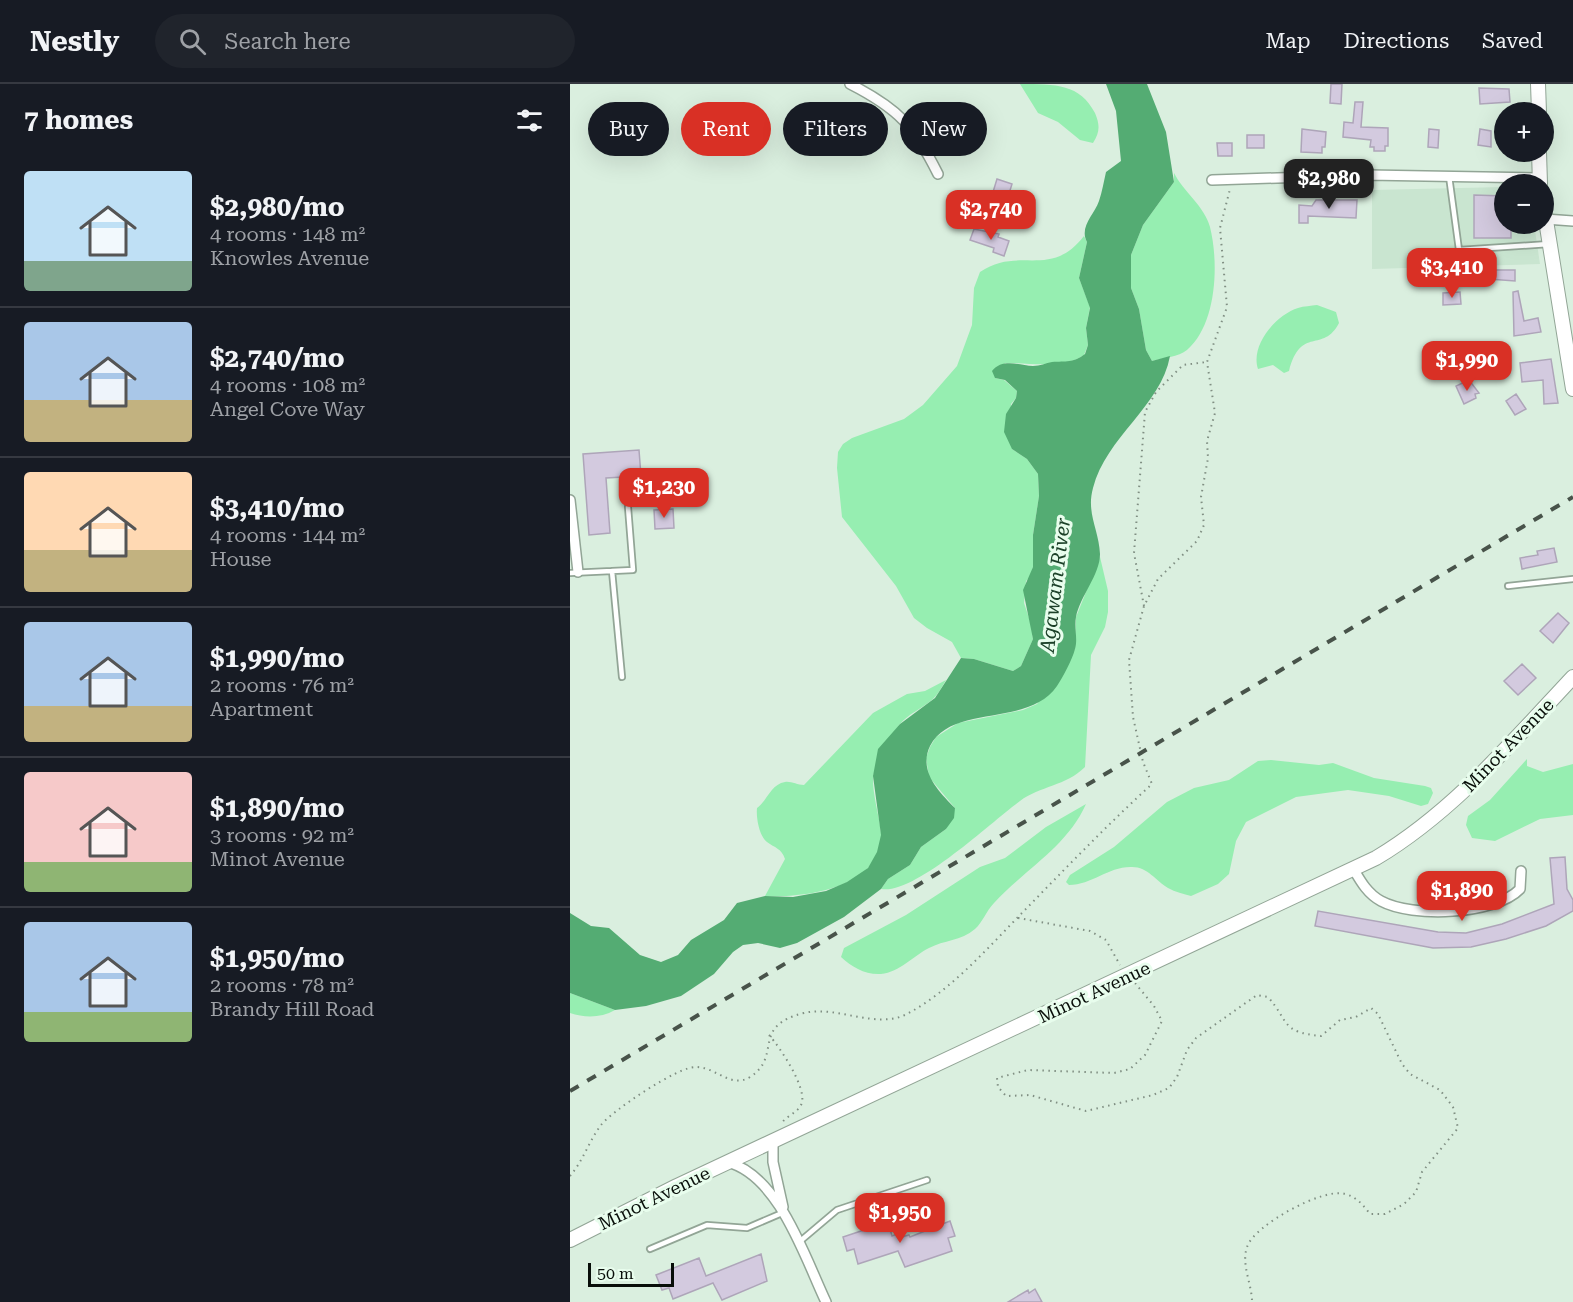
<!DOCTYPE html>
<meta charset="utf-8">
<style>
:root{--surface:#171b24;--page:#20242c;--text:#f1f3f6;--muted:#9ea1a6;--line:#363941;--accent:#d93025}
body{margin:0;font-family:"Roboto Serif",serif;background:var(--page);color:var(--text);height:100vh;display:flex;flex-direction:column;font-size:22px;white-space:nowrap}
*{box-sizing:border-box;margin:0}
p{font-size:20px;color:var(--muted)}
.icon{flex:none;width:33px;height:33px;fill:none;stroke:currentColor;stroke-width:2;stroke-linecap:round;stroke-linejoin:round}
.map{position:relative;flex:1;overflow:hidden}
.sheet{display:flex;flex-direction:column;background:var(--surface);width:570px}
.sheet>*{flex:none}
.hud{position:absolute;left:18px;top:18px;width:570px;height:54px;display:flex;gap:12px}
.tools{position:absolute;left:924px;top:18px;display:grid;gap:12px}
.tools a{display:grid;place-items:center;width:60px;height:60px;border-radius:50%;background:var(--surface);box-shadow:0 6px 24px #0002;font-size:30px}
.scale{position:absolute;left:18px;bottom:15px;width:86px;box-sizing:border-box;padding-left:6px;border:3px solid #080e09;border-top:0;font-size:16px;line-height:21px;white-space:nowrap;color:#080e09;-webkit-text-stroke:4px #e8fded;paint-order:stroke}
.price{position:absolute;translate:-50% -51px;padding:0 14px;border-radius:12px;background:var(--accent);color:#fff;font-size:20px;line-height:39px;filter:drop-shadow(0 2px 3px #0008)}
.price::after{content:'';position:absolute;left:50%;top:36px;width:18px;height:14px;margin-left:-9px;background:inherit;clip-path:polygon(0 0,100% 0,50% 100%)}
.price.current{background:#222;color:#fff}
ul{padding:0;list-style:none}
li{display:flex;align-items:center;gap:18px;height:150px;padding:0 24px}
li+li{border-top:2px solid var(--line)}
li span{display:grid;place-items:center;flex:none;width:168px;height:120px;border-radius:6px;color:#555}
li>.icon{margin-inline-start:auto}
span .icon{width:72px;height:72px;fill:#fffc;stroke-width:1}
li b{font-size:26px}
h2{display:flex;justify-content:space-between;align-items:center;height:72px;padding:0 24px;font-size:26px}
.tag{padding:0 21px;border-radius:27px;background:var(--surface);box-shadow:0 6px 24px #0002;font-size:21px;line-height:54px}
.tag.current{background:var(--accent);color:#fff}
header{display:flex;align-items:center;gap:36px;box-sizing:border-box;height:84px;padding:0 30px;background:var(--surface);border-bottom:2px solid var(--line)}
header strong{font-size:28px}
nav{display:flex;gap:33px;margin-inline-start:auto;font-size:21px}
.search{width:420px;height:54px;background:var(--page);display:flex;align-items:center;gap:15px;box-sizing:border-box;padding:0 21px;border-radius:33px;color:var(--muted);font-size:22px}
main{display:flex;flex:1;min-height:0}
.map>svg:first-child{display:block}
.built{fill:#c9e5d0}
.green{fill:#96eeb1}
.water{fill:#54ac73}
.building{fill:#d3cadf;stroke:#aea5b9;stroke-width:1.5}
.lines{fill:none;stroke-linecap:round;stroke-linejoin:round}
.service-casing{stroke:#92a596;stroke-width:8}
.minor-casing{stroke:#92a596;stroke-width:12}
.secondary-casing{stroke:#92a596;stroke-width:16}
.path{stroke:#808f83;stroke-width:2;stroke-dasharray:1.5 4.5;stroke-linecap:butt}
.service{stroke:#fff;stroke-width:4.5}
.minor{stroke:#fff;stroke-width:9}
.secondary{stroke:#fff;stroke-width:14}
.rail{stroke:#48534a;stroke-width:4;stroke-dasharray:10 10;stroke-linecap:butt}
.labels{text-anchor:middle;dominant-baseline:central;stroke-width:6;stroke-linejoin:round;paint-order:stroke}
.street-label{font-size:18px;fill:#080e09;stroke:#e8fded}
.water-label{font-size:20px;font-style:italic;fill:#1c4129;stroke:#e8fded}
</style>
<header>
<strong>Nestly</strong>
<div class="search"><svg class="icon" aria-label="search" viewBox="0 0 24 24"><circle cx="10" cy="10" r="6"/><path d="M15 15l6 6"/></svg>Search here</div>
<nav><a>Map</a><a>Directions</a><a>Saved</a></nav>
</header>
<main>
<section class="sheet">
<h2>7 homes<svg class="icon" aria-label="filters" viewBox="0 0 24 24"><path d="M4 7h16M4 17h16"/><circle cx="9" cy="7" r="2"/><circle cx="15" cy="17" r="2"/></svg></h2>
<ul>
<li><span style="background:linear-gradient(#bfe0f5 75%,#7fa58c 0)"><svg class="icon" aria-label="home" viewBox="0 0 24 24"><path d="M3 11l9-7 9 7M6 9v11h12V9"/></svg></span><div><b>$2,980/mo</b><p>4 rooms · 148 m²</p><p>Knowles Avenue</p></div></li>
<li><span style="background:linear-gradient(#a9c7e8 65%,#c2b280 0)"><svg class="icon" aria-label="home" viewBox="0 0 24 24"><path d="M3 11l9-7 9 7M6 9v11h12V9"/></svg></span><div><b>$2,740/mo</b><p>4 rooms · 108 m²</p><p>Angel Cove Way</p></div></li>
<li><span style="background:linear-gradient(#ffd9b3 65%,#c2b280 0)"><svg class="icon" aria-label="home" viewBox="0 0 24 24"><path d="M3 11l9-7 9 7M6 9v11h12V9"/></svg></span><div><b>$3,410/mo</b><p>4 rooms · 144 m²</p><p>House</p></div></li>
<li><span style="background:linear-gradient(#a9c7e8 70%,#c2b280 0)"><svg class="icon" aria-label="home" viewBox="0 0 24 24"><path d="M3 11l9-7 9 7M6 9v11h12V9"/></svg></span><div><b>$1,990/mo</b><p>2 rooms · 76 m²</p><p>Apartment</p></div></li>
<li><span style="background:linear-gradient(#f6c9c9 75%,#8fb573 0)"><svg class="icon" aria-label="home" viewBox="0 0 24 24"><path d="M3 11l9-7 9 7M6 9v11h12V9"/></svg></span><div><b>$1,890/mo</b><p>3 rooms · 92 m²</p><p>Minot Avenue</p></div></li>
<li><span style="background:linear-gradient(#a9c7e8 75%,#8fb573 0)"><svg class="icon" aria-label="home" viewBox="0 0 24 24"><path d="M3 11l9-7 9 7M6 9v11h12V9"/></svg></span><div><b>$1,950/mo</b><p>2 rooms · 78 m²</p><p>Brandy Hill Road</p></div></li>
</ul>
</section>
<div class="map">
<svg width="1003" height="1218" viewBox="0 0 1003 1218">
<rect width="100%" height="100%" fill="#daefdf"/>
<path class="built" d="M934 103V140H964L970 180 802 185V106Z"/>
<path class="green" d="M450 0C486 0 510 0 525 29 530 41 530 48 523 59L510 56 488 38 468 29Z
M604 89C613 107 635 123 640 143 649 179 647 240 617 266 609 273 592 274 582 277L576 266 569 225 561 204V171L573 141 604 98Z
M514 152 517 158 509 194 520 223 516 244 518 261 514 271C494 285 460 279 435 279L425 294 434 296 447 307 446 314 441 320 442 365 457 375 468 390 469 412 463 451V483L461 492 456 497 454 519 461 540 463 555 451 582 443 587 404 575 391 574 382 558 357 544 344 534 326 502 272 433 267 384 268 368 273 360 282 354 334 335 353 321 387 282 402 241 404 204 410 188C449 161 480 196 514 152Z
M747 221 766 228 769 239C753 270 731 241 719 287L714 289 703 281 688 285C680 261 706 231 728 224 734 222 741 222 747 221Z
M530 473 538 507V528L535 543 521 571 515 683C496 702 470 702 450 717 421 738 345 811 311 805L318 795 340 781 351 763 376 745 385 724 359 693 356 674 360 663 366 653 388 639 453 626 467 620 505 565 506 533Z
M376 596C372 603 368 610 363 615 353 624 338 630 330 640 320 652 309 675 304 689 300 702 310 734 311 749 314 804 234 814 195 812L215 775C211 764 205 764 197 758 189 752 186 733 187 724 197 717 201 700 215 698 221 697 227 701 234 701L303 629 337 610 355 607Z
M957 675V682L973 688 1003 680V731L970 735 925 757 902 754 896 741 898 732 920 716Z
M701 676 749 681 763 679 804 694 855 702 861 704 863 709 858 720 851 722 819 712 778 706 726 713 676 738 666 757 659 790 648 800 621 812C614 810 605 808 598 804 586 797 578 783 562 783 539 782 522 801 499 801L496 798 500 791 544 763 597 718 624 704 659 696 688 677Z
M516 720C497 763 454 786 424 819 416 827 413 838 405 845 391 857 374 856 359 864 343 872 330 888 311 890 295 891 282 883 271 873L274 864 336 831 410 783 435 774 476 743Z
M0 909 45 926C31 934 15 934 0 929Z"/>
<path class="water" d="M536 0H577L596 48 604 98 573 141 561 171V204L569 225 576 266 582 277 600 272C591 322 536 353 523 404 516 429 529 446 530 470 530 491 510 512 506 533 504 544 508 555 505 565 502 576 493 593 487 602 458 644 382 619 360 662 348 687 369 708 385 724L384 734 376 745 351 763 340 781 318 795 311 805 274 833 227 859 210 864 188 859 173 861 163 868 144 890 111 912 76 922 45 926 0 909V829L21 842 39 844 70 871 91 878 108 871 121 856 154 836 167 819 195 812 223 813 256 807 277 798 298 784 307 768 311 751 303 692 308 665 330 640 365 614 391 574 404 575 443 587 451 582 463 555 453 506 463 483V451L469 412 468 390 457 375 442 365 434 348 436 330 446 314 447 307 435 296 425 294 422 287C432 274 449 281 463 282 470 282 476 279 482 278 496 277 503 279 515 270L518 261 516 244 520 224 509 194 517 158C509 143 524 131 529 117 532 108 534 97 536 88L551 77 546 27Z"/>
<path class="building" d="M761 0H772L771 20 760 19Z
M909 4 939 5 940 18 910 20Z
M785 18H793L791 43 818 44V62H815V67H804V63H800L801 56 773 53 774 38 783 39Z
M732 45 756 48 755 63H752V69L731 68Z
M859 45 869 46 868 64 858 63Z
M910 45 921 47V63L908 61Z
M677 51H694V64H677Z
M647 59H662V72H648Z
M427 95 442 100 438 113 423 108Z
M904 111 934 112V140H941V154H904Z
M746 116H787L786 134 738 132V139H729V121L742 122Z
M404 145 429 150 428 153 439 157 434 172 423 168 424 164 400 156Z
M919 186H945V197L919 195Z
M948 207 954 237 968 234 971 248 944 252 943 208Z
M890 208 891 220 873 221V209Z
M981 275 988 319 974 320 973 296 952 298 950 279Z
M899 296 909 309 905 310 906 314 894 320 886 302Z
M946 310 956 325 945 331 936 317Z
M69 366 71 392 36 394 40 449 19 451 13 370Z
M103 425 104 444 85 445 84 426Z
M984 464 987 478 952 485 950 474 968 471 967 467Z
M988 529 999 539 983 559 970 547Z
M952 580 966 594 948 611 934 597Z
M995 773 997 805 1003 816V827L976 842 936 855 901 863 863 864 745 842 748 827 868 848 896 849 932 840 984 820 980 774Z
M380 1137 385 1152 378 1154 382 1167 335 1183 328 1167 288 1180 284 1165 277 1167 273 1153 318 1138 322 1152 327 1150 328 1154 339 1151 340 1153Z
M191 1170 197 1197 152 1216 143 1199 103 1215 99 1204 92 1206 86 1191 129 1174 136 1192Z
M465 1205 472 1218H438L458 1206 459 1209Z"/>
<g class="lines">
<g class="service-casing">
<path id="service" d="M879 92 889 166 979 160
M42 487 52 593
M0 489 63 486 58 423
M938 502 1003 495
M228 1159 267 1126 357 1096
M80 1165 137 1141 177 1144 212 1129"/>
</g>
<g class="minor-casing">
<path id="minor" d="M280 0C329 25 344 42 368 90
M642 96 798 91 969 94
M975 135 1003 137
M0 416 8 488
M784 786C791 798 798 810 811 817 842 834 925 831 950 805L951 787
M203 1057V1078L213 1123
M157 1078C209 1091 235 1174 256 1218"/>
</g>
<g class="secondary-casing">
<path id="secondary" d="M968 0 969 28
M969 68 970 100
M974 124 1003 305
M0 1156 107 1102 806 774C883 728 942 658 1003 593"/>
</g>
<path class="path" d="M574 522 564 469 575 328 586 308 613 281 637 278
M448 834 520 847 536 856 550 881
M565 899 584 922 592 937 575 971 560 985 544 989 458 986 427 994 428 1003 436 1012 460 1011 516 1027 583 1011 599 1004 607 993 617 966 626 954 687 911 698 913C720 938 710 948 751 952L770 936 786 933 801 924 808 930 832 980 840 990 870 1006 883 1023 888 1044 852 1088 846 1108 834 1120 815 1130H800C793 1121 787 1113 775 1110 754 1103 684 1141 677 1163 671 1181 682 1200 682 1218
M199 951C209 962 239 1006 231 1021 227 1029 216 1032 211 1040
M0 1092C13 1077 19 1057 31 1041 42 1027 108 982 126 983 146 983 161 1005 180 993 213 972 180 942 234 929 267 921 306 946 337 930 380 907 416 866 450 831 493 787 536 742 582 700L573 678 563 633 559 576 574 522 588 495 627 457 634 441 631 413 638 374 637 357 645 329 637 278 657 223 650 144 660 105"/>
<use href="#service" class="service"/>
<use href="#minor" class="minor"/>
<use href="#secondary" class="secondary"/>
<path class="rail" d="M0 1007 1003 413"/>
</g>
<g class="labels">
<g class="street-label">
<text transform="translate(938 661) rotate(-46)">Minot Avenue</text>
<text transform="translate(524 908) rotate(-25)">Minot Avenue</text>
<text transform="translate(84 1114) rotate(-26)">Minot Avenue</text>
</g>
<g class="water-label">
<text transform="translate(485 501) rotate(-83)">Agawam River</text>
</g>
</g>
</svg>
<div class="tools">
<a>+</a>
<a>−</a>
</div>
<div class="scale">50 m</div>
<b class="price current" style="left:759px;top:126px">$2,980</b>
<b class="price" style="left:421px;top:157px">$2,740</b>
<b class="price" style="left:882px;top:215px">$3,410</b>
<b class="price" style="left:897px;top:308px">$1,990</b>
<b class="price" style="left:94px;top:435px">$1,230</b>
<b class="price" style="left:892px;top:838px">$1,890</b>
<b class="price" style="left:330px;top:1160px">$1,950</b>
<div class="hud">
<a class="tag">Buy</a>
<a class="tag current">Rent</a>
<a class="tag">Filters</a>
<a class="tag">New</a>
</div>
</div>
</main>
